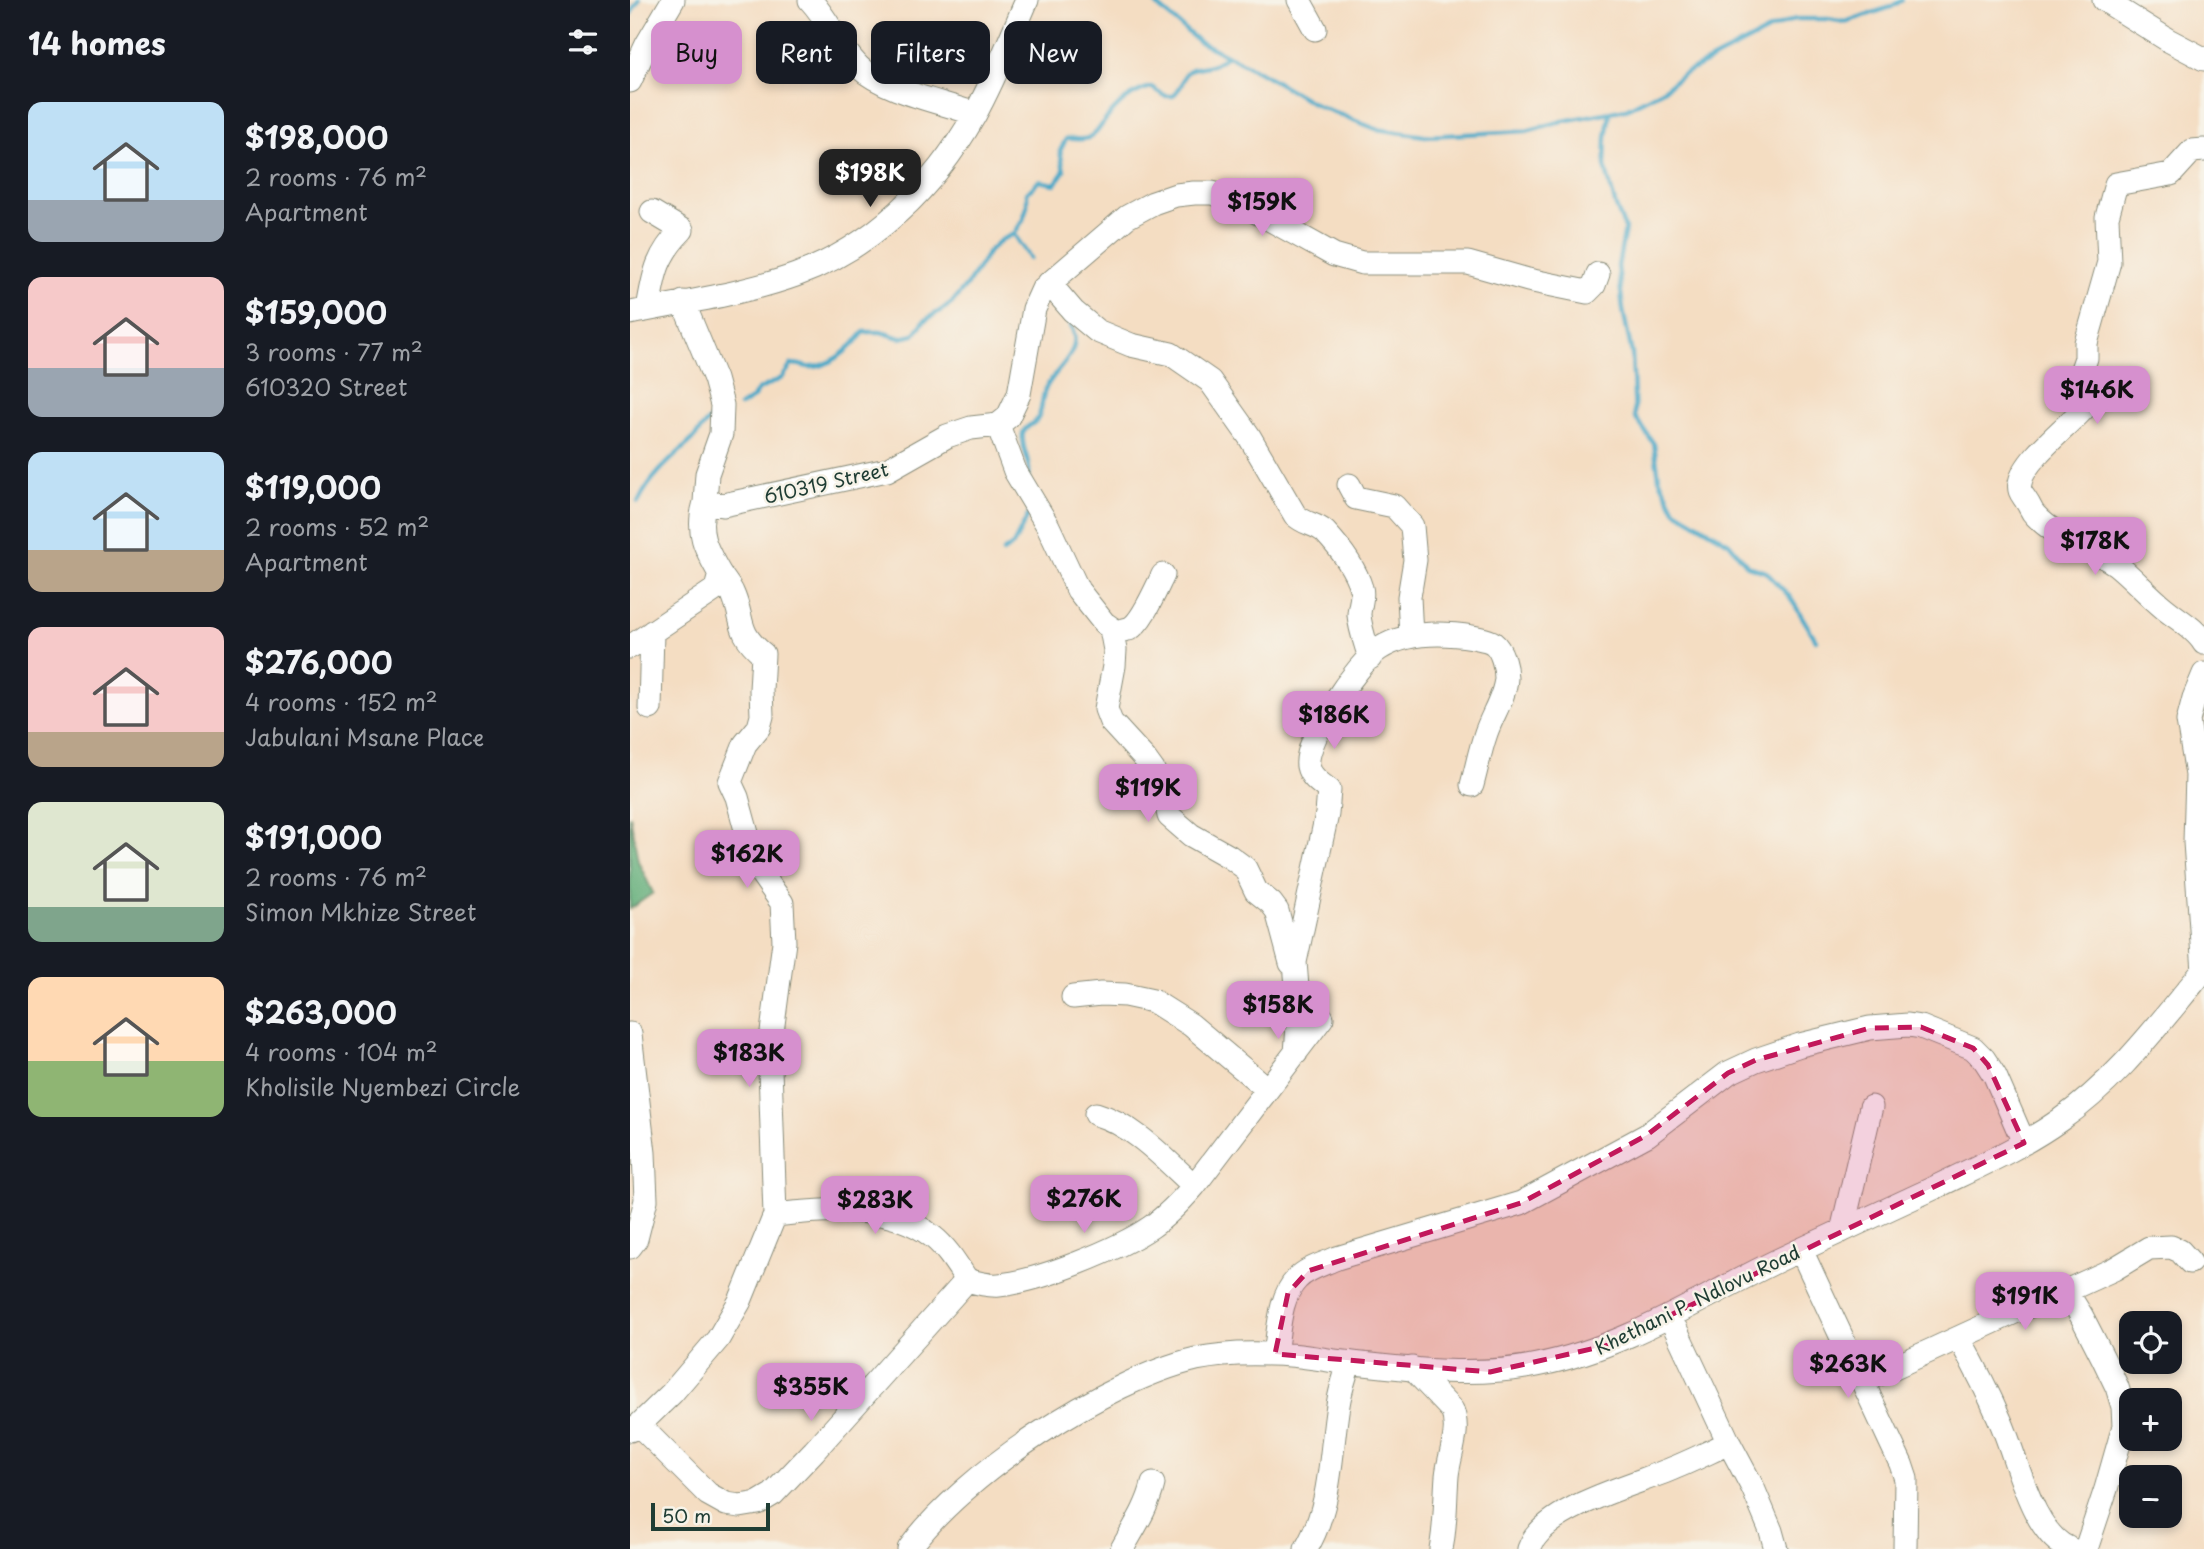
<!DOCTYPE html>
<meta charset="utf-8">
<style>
:root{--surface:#171b24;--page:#242831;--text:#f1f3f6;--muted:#9ea1a6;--accent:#d690ce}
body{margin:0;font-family:"Playpen Sans",sans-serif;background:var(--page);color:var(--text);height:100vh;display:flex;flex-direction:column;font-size:26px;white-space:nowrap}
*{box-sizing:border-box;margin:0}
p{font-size:23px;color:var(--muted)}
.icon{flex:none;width:38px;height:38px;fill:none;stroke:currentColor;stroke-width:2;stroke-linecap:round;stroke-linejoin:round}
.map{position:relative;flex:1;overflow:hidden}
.side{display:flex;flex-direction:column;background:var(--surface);width:630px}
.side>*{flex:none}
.hud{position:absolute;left:21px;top:21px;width:665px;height:63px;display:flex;gap:14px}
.controls{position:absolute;left:1489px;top:1311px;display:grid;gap:14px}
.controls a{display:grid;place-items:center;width:63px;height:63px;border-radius:14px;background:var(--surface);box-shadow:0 4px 10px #0003;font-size:35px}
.scale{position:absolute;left:21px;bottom:18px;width:119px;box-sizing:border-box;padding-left:7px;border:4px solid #1f3d34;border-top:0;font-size:19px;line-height:24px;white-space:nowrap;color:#1f3d34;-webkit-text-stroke:5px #f7f3e8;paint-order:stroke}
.price{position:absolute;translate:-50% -60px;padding:0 16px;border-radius:14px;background:var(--accent);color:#111;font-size:23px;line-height:46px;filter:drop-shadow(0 2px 4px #0008)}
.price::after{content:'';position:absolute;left:50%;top:42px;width:21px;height:16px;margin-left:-10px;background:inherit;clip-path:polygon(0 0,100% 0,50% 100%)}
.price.current{background:#222;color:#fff}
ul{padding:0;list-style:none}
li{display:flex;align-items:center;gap:21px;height:175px;padding:0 28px}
li span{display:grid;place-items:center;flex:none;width:196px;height:140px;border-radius:14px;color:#555}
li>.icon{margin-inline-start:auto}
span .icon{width:84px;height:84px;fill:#fffc;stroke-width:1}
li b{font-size:30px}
h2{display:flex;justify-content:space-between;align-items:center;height:84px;padding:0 28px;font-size:30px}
.pill{padding:0 24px;border-radius:14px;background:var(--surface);box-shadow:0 4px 10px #0003;font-size:24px;line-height:63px}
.pill.current{background:var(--accent);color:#111}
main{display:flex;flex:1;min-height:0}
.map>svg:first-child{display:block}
.forest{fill:#5fac77;stroke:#3f7456;stroke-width:2}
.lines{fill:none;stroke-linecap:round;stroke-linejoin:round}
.stream{stroke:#48a8c7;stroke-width:4.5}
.minor-casing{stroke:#8a8d7b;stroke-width:25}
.minor{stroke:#fff;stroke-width:23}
.marked{fill:#c2185b;fill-opacity:0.2;stroke:#c2185b;stroke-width:5;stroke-dasharray:14 9;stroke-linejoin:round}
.labels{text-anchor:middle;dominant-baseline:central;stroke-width:5;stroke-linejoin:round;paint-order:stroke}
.street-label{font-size:19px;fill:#1f3d34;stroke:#f7f3e8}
</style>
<main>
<section class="side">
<h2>14 homes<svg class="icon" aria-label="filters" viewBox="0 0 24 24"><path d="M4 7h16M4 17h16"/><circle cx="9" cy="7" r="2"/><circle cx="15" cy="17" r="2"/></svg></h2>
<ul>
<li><span style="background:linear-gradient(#bfe0f5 70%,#9aa5b1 0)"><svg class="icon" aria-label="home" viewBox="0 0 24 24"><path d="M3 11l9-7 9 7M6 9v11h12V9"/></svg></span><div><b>$198,000</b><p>2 rooms · 76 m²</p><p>Apartment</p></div></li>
<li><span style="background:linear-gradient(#f6c9c9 65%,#9aa5b1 0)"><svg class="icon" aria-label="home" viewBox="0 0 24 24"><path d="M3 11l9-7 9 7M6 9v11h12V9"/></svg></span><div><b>$159,000</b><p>3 rooms · 77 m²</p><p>610320 Street</p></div></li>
<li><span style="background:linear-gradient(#bfe0f5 70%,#b9a48a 0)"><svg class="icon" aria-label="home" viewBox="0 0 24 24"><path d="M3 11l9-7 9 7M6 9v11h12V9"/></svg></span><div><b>$119,000</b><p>2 rooms · 52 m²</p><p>Apartment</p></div></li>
<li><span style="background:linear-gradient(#f6c9c9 75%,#b9a48a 0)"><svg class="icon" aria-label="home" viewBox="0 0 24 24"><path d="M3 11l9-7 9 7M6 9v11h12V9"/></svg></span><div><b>$276,000</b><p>4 rooms · 152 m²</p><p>Jabulani Msane Place</p></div></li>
<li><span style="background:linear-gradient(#dfe7d0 75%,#7fa58c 0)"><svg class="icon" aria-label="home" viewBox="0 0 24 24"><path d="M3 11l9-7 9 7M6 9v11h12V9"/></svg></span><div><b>$191,000</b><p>2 rooms · 76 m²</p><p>Simon Mkhize Street</p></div></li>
<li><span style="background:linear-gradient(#ffd9b3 60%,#8fb573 0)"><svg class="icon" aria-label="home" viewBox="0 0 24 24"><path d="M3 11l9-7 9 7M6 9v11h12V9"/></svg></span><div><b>$263,000</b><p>4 rooms · 104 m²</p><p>Kholisile Nyembezi Circle</p></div></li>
</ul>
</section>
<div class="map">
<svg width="1574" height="1549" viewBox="0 0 1574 1549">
<rect width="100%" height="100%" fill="#f7f3e8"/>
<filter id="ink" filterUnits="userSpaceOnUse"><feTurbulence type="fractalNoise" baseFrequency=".0143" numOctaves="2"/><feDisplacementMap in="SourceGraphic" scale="14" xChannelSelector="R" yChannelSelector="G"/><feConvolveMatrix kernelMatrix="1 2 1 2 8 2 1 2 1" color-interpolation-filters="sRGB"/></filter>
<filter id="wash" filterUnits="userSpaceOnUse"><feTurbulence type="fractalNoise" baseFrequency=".00686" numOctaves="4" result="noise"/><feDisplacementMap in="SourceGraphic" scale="28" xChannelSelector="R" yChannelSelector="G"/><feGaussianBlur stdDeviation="1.57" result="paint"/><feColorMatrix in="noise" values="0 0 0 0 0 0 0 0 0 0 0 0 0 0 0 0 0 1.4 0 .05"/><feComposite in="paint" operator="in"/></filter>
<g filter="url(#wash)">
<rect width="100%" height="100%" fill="#f4ddc2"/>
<path class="forest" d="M0 815 8 861 23 893 0 909Z"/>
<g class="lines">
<path class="stream" d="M521 0 568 41 630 72 686 105 746 129 795 136 896 131 933 121 996 109 1033 90 1052 75 1141 29 1165 19H1198L1215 22 1261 7 1272 0
M0 15 9 0
M980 113 976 137 975 166 986 207 995 229 988 266 993 310 1002 354 1005 417 1024 444 1029 478 1045 510 1099 543 1118 566 1136 572 1160 597 1186 640
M384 234 400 258
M110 406 123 398 128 390 152 378 162 364C168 364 173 366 178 367 199 369 222 347 234 332H251L270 338 284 335 294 321 321 304 339 282 359 251 371 240 384 234 393 220 397 206V193L409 181 425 184 434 171 430 151 436 139C443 138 451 141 458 138 465 136 469 129 473 123 487 105 499 93 521 87L535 96H543L551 86 555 74 562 69 582 65 598 56
M399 476C401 459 390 447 393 433 395 425 405 425 408 418 413 409 411 395 417 386 430 363 458 349 437 319
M8 502C20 477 40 460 60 442 67 435 72 427 79 420
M373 552 383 545 401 510"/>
</g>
</g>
<g filter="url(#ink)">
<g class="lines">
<g class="minor-casing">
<path id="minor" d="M180 0C199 20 209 48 229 67 254 91 312 102 345 114
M669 0 685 29
M1474 0 1538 40 1574 59
M0 81 17 44 43 0
M1574 150 1562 151 1541 174 1486 184 1477 217 1479 262 1456 343V358L1449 378 1455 407C1439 426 1394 459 1390 483 1388 492 1393 495 1397 502 1400 506 1401 511 1405 515 1428 540 1461 546 1487 565 1503 578 1518 595 1534 608 1547 619 1565 628 1574 643
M419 283 443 311 467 331 501 345 541 354 580 381 619 436 665 515C674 524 686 524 695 532 709 547 725 568 731 588 734 597 729 606 729 615 730 629 736 644 740 658
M53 302 85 379 92 405 91 434 77 474 75 502 93 505 257 470 317 436 341 428 368 425 378 417 389 394 404 309 413 289 497 217 523 203 546 195 564 193H582L605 200 704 255 732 263H838L898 280 957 292 964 285 968 274
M18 309C24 275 26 256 52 230L22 212
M0 313C55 302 113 294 166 275 243 247 304 187 344 116 365 79 380 39 397 0
M368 425 385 471 418 526 448 590 474 623 487 632C489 631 498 629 499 629 512 623 526 589 533 575
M719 485 726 498 764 506 782 526 785 560 779 597 781 636
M481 629 485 650 484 666 476 709 481 722 515 759 523 770 535 797 539 816 561 835 600 857 615 868 626 891 641 903 647 911 661 963
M0 647 86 589 90 574
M1574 674 1564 698 1558 721 1567 775 1565 842 1574 972
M20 708 22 632
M443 997 471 994 495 995 523 1001 561 1025 637 1089
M0 1034 14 1153 16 1200 6 1239 0 1247
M666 1053 669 1012 665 962 697 814 699 790C691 784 680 777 678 766 674 740 727 664 749 649 777 631 812 632 843 637 850 639 857 639 863 643 872 650 876 667 876 678 875 697 862 715 856 733 850 750 847 767 842 785
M466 1114C504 1125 535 1159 564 1186
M145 1215C195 1209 262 1203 303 1237 317 1248 327 1265 337 1280
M1212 1231 1241 1107
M1171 1250 1271 1464 1276 1479 1275 1549
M337 1280C347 1283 358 1286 369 1285 410 1281 487 1250 521 1227 538 1215 551 1201 564 1186L692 1018
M1436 1291 1451 1315 1473 1358 1487 1387 1493 1407 1494 1426 1476 1489 1456 1549
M1040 1317 1099 1443 1123 1488 1141 1531 1146 1549
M1329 1338C1344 1365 1358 1392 1370 1420 1387 1457 1401 1533 1440 1549
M645 1354C649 1331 649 1297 667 1279 677 1268 694 1264 707 1258L891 1203 1017 1135 1098 1073 1126 1060 1170 1045 1240 1028 1278 1025 1291 1027 1343 1048 1354 1059 1365 1076 1394 1143
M782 1368 822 1410C831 1431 819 1454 817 1476 815 1501 816 1524 811 1549
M1234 1381 1387 1311 1436 1291 1484 1269 1519 1248 1541 1247 1550 1251 1560 1262
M9 1425 78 1494 96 1504 110 1506 128 1503 143 1494 184 1451 337 1280
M0 1430 9 1425 42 1393 88 1339 110 1301 145 1215 140 1069 142 1032 154 942 152 903 133 876 121 848 107 797 100 782 115 744 129 727 132 716 131 690 133 654C105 631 115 620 102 592 99 586 94 580 90 574 75 548 66 532 75 502
M279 1549C333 1474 476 1380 566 1359 590 1354 616 1353 640 1354 665 1354 690 1359 714 1362 777 1369 844 1378 907 1365 996 1348 1071 1297 1151 1259 1203 1235 1255 1211 1306 1187 1349 1166 1392 1147 1430 1120 1488 1080 1529 1023 1574 970
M492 1549C503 1529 518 1507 523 1484
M676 1549C702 1505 700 1454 708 1405 710 1391 715 1377 719 1363
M899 1549C901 1544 903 1539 907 1535 932 1504 1002 1485 1039 1470 1059 1462 1079 1452 1099 1443"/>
</g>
<use href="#minor" class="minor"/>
</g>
</g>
<path class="marked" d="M1291 1027 1343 1048 1358 1065 1394 1143 979 1345 860 1372 645 1354 658 1293 678 1271 891 1203 1017 1135 1098 1073 1126 1060 1240 1028Z"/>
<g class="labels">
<g class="street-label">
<text transform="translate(196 482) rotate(-13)">610319 Street</text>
<text transform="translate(1067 1299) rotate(-26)">Khethani P. Ndlovu Road</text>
</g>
</g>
</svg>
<div class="controls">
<a><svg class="icon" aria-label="locate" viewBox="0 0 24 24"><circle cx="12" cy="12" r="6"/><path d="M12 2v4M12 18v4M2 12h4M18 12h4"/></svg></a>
<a>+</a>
<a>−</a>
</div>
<div class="scale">50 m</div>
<b class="price current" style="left:240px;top:209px">$198K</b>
<b class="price" style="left:632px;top:238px">$159K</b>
<b class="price" style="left:1467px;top:426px">$146K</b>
<b class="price" style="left:1465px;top:577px">$178K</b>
<b class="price" style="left:704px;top:751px">$186K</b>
<b class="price" style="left:518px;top:824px">$119K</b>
<b class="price" style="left:117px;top:890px">$162K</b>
<b class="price" style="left:648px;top:1041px">$158K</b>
<b class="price" style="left:119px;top:1089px">$183K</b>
<b class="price" style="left:454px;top:1235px">$276K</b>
<b class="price" style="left:245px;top:1236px">$283K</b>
<b class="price" style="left:1395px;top:1332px">$191K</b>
<b class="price" style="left:1218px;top:1400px">$263K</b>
<b class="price" style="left:181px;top:1423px">$355K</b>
<div class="hud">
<a class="pill current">Buy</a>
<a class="pill">Rent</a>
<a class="pill">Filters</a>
<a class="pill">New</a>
</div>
</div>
</main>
